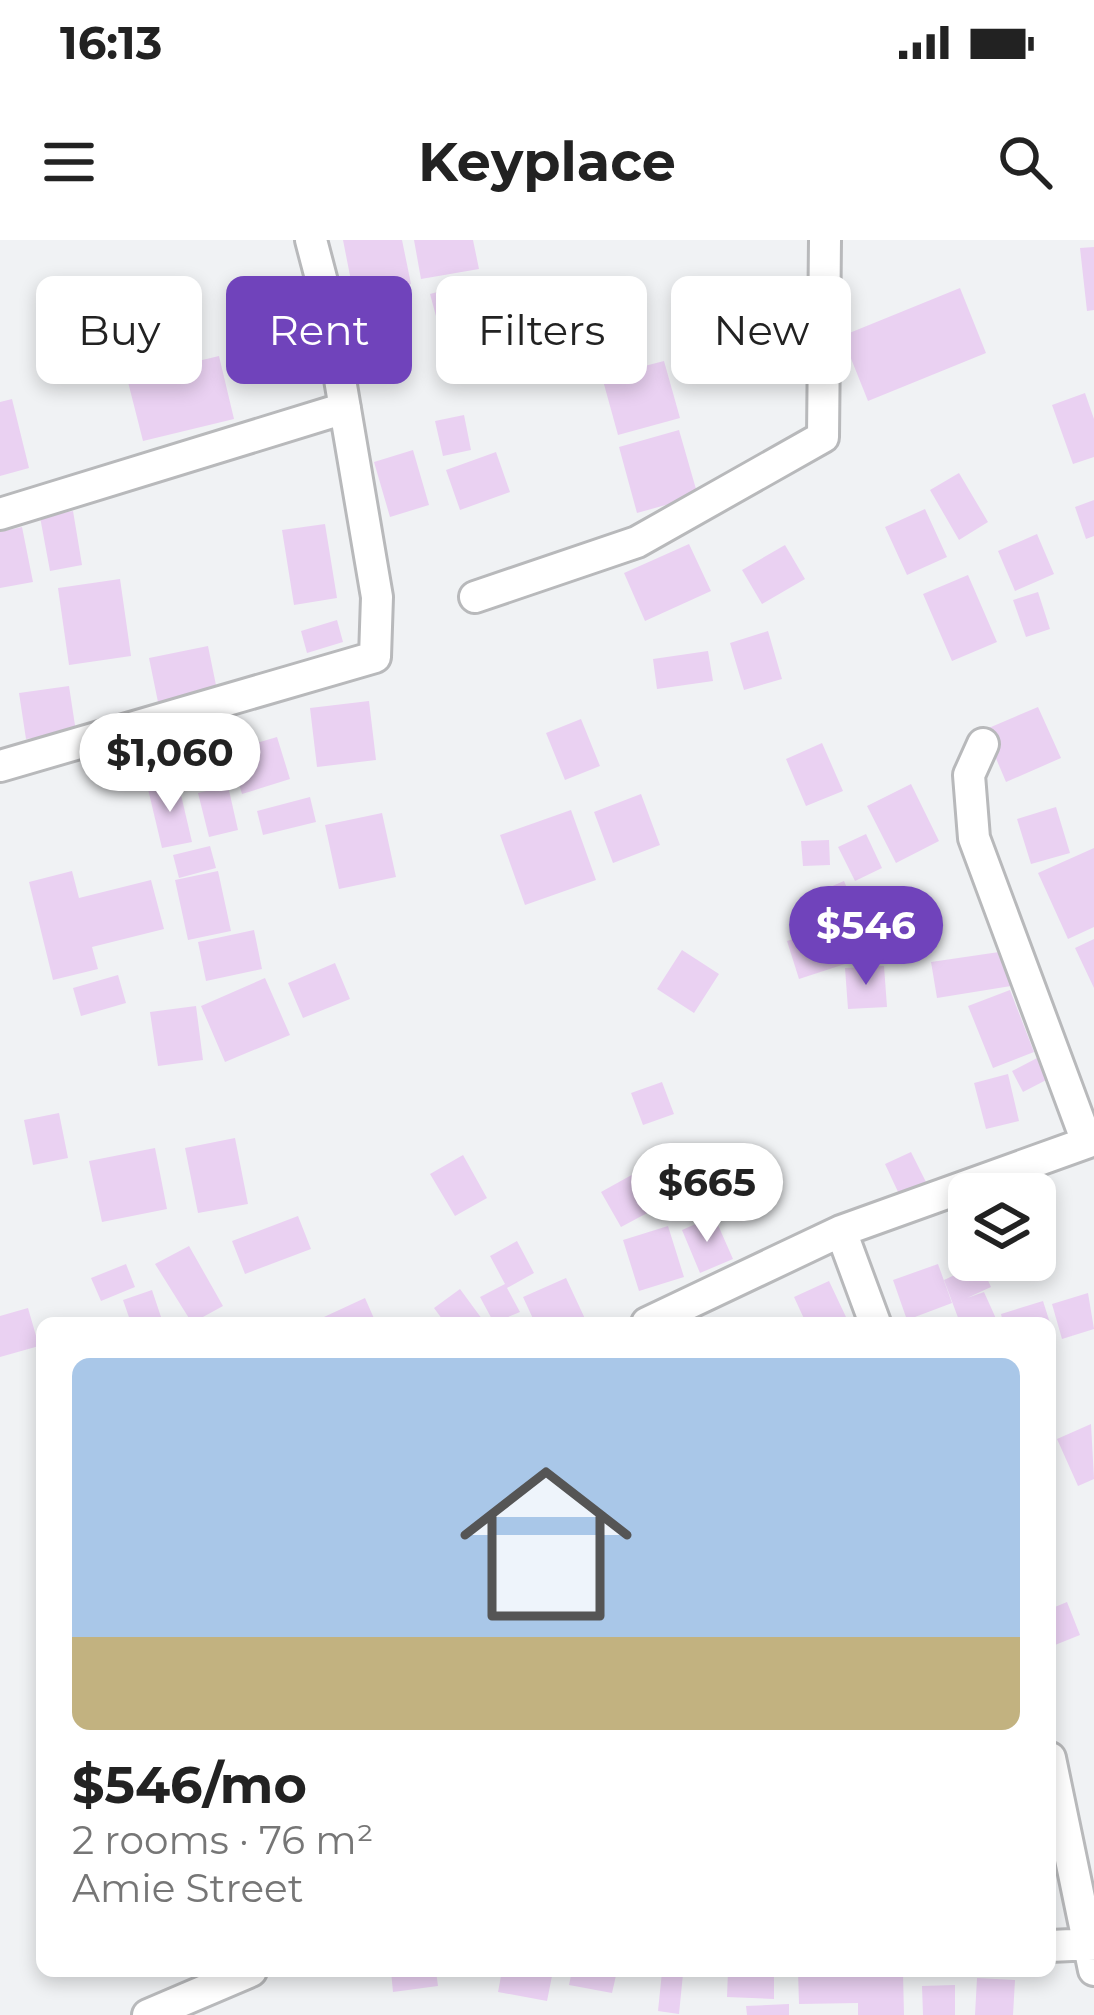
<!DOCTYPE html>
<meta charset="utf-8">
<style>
:root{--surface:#fff;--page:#f6f6f6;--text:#222;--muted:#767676;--line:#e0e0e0;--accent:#7043bb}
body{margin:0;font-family:Montserrat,sans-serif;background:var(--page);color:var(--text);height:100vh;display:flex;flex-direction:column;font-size:45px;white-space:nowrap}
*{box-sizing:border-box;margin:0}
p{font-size:39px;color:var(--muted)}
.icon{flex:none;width:66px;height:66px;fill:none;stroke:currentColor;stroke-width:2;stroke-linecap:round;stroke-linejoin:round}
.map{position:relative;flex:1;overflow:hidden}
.sheet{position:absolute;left:36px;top:1077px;width:1020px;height:660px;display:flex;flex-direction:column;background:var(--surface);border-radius:18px;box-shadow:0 6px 18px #0003}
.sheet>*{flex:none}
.hud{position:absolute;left:36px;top:36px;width:1023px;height:108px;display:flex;gap:24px}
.buttons{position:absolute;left:948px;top:933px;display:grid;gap:24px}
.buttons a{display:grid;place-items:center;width:108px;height:108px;border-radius:18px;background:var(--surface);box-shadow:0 6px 18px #0003;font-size:60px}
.price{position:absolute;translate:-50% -102px;padding:0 27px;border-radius:42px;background:#fff;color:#222;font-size:39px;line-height:78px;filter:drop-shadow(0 3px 6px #0008)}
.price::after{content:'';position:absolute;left:50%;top:72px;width:36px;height:27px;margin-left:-18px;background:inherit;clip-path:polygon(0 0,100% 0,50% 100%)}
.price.selected{background:var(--accent);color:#fff}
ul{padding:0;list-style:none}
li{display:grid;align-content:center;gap:24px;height:636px;padding:0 36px}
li+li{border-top:3px solid var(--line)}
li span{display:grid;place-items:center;height:372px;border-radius:18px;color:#555}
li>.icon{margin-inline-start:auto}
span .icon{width:216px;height:216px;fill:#fffc;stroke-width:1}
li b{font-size:51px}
.pill{padding:0 42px;border-radius:18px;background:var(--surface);box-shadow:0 6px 18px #0003;font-size:42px;line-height:108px}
.pill.selected{background:var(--accent);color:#fff}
.status{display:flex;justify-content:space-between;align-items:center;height:84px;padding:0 60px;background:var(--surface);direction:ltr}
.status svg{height:33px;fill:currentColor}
header{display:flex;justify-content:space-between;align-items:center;height:156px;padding:0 36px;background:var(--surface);font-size:54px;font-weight:700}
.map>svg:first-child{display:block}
.building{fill:#ead1f2}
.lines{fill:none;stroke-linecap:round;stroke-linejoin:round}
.minor-casing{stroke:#b8b9bb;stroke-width:36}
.minor{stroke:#fff;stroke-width:30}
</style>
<div class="status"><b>16:13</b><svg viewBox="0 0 49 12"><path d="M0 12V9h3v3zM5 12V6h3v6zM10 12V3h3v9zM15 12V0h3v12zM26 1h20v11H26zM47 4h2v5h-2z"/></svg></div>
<header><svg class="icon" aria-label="menu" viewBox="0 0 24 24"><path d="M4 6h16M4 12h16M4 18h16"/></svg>Keyplace<svg class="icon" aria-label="search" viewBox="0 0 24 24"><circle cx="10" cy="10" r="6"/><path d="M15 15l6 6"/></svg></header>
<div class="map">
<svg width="1094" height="1775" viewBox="0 0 1094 1775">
<rect width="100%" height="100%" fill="#f0f2f4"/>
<path class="building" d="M343 0H402L411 44 354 56Z
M414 0H473L479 29 421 39Z
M1094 7V70L1087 71 1080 8Z
M481 40 490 73 439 87 430 54Z
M960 48 986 113 868 161 842 96Z
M570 51 585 95 526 115 511 71Z
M219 116 234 179 143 201 127 138Z
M664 121 680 178 618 195 602 137Z
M1085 153 1094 179V217L1073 224 1052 165Z
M12 159 29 228 0 236V162Z
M464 175 471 210 443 216 435 181Z
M679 190 698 256 637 273 619 207Z
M413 210 429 265 390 277 374 222Z
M496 212 510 252 460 270 446 230Z
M959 233 988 282 959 300 930 250Z
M1094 260V296L1086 299 1075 267Z
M925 269 947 317 907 335 885 287Z
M73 271 82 325 50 331 40 277Z
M325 284 337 358 294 365 282 290Z
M22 287 33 342 0 348V292Z
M1037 294 1054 334 1015 351 998 311Z
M689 304 711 351 645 381 624 333Z
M785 305 805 339 762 364 742 330Z
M968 335 997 402 952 421 923 354Z
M120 339 131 416 69 425 58 348Z
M1038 352 1050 389 1026 397 1013 360Z
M337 380 343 402 307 413 301 391Z
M768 391 782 439 744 450 730 403Z
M208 406 218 455 159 467 149 418Z
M708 411 713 441 657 449 653 419Z
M69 446 76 492 26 499 19 453Z
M369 461 376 520 317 527 310 468Z
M1038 467 1061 518 1006 542 984 490Z
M581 479 600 526 565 540 546 493Z
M220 491 226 536 186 541 181 495Z
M277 497 290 539 242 554 229 511Z
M822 503 843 551 806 566 786 519Z
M178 542 192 602 162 608 148 549Z
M911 544 939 601 896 623 867 566Z
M228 546 238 590 209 597 198 553Z
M641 554 660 605 613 623 594 572Z
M310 557 316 582 263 595 257 571Z
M1056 567 1070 613 1031 624 1017 579Z
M571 570 596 640 525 665 500 595Z
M382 573 396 637 339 649 325 585Z
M866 594 882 628 855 641 838 607Z
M829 600 830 625 803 626 801 601Z
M210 606 216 628 179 638 173 615Z
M1094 608V687L1068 699 1038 633Z
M72 631 79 658 151 640 164 689 92 707 98 729 53 740 29 642Z
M218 631 231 691 188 700 175 640Z
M844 641 855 667 813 685 802 659Z
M915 671 919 719 890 720 887 672Z
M835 685 848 723 799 739 787 701Z
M254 690 262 729 206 741 198 702Z
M1094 699V748L1075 708Z
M682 710 719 734 694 773 657 749Z
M1006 711 1011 746 937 758 931 722Z
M335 723 350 759 303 778 288 743Z
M884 726 887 767 848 769 845 728Z
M118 735 126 763 81 776 73 748Z
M265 738 290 795 225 822 201 766Z
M1010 750 1034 812 993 828 968 766Z
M196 766 203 820 158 826 150 772Z
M1041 816 1052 837 1023 852 1012 831Z
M1008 834 1019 881 986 889 974 843Z
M662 842 674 874 643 885 631 853Z
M59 873 68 918 33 925 24 880Z
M235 898 248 964 198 973 185 908Z
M155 908 167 969 102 982 89 921Z
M911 912 926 942 899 954 885 924Z
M463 915 487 958 455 976 430 934Z
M646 927 666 963 621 987 601 952Z
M298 976 311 1009 245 1034 232 1001Z
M714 976 733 1019 700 1033 682 990Z
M668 986 684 1037 639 1051 623 1000Z
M517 1001 534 1033 507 1048 520 1072 494 1083 480 1057 505 1044 490 1016Z
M189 1006 223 1066 192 1083 155 1024Z
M980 1023 991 1047 967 1058 984 1052 998 1083H960L944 1040Z
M126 1024 135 1047 101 1061 91 1038Z
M938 1024 952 1063 907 1080 893 1040Z
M566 1038 587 1083H535L523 1057Z
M829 1041 846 1077 806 1083 794 1057Z
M460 1049 485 1083H445L434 1068Z
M152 1050 163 1083H131L123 1060Z
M1088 1053 1094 1089 1062 1099 1052 1064Z
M365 1058 376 1083H311Z
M1043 1061 1050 1083H1003L1001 1074Z
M28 1068 39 1106 0 1117V1076Z
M1091 1184 1094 1239 1078 1246 1057 1199Z
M1067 1362 1080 1395 1050 1407V1369Z
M391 1731H436L438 1746 393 1752Z
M502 1731H553L547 1761 498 1752Z
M572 1731H617L612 1753 569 1745Z
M728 1731H774V1759L727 1757Z
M798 1731 903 1733 904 1775H858V1763L799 1764Z
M662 1732 683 1734 679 1774 658 1771Z
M977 1738 1015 1740 1013 1775H975Z
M955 1745V1775H923L922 1746Z
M789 1764V1775H747L746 1766Z"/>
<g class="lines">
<g class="minor-casing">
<path id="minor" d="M0 274 345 168
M475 357 637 302 823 197 825 0
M983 504 969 535 974 598 1087 902
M0 526 375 417 377 357 326 57 311 0
M841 991 875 1083
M647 1083 841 991 1094 900
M1050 1518 1094 1730
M1050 1706 1094 1704
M148 1775 251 1731"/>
</g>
<use href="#minor" class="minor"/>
</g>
</svg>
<div class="buttons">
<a><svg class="icon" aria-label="layers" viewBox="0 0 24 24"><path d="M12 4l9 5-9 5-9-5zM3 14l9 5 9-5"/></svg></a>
</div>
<b class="price" style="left:170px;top:575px">$1,060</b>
<b class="price selected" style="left:866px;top:748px">$546</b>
<b class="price" style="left:707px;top:1005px">$665</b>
<div class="hud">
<a class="pill">Buy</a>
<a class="pill selected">Rent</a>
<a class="pill">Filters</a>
<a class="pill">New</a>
</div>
<section class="sheet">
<ul>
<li><span style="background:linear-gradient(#a9c7e8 75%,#c2b280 0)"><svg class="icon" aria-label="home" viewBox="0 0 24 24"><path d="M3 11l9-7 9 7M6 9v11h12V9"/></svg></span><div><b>$546/mo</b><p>2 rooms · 76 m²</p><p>Amie Street</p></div></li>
</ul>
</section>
</div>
